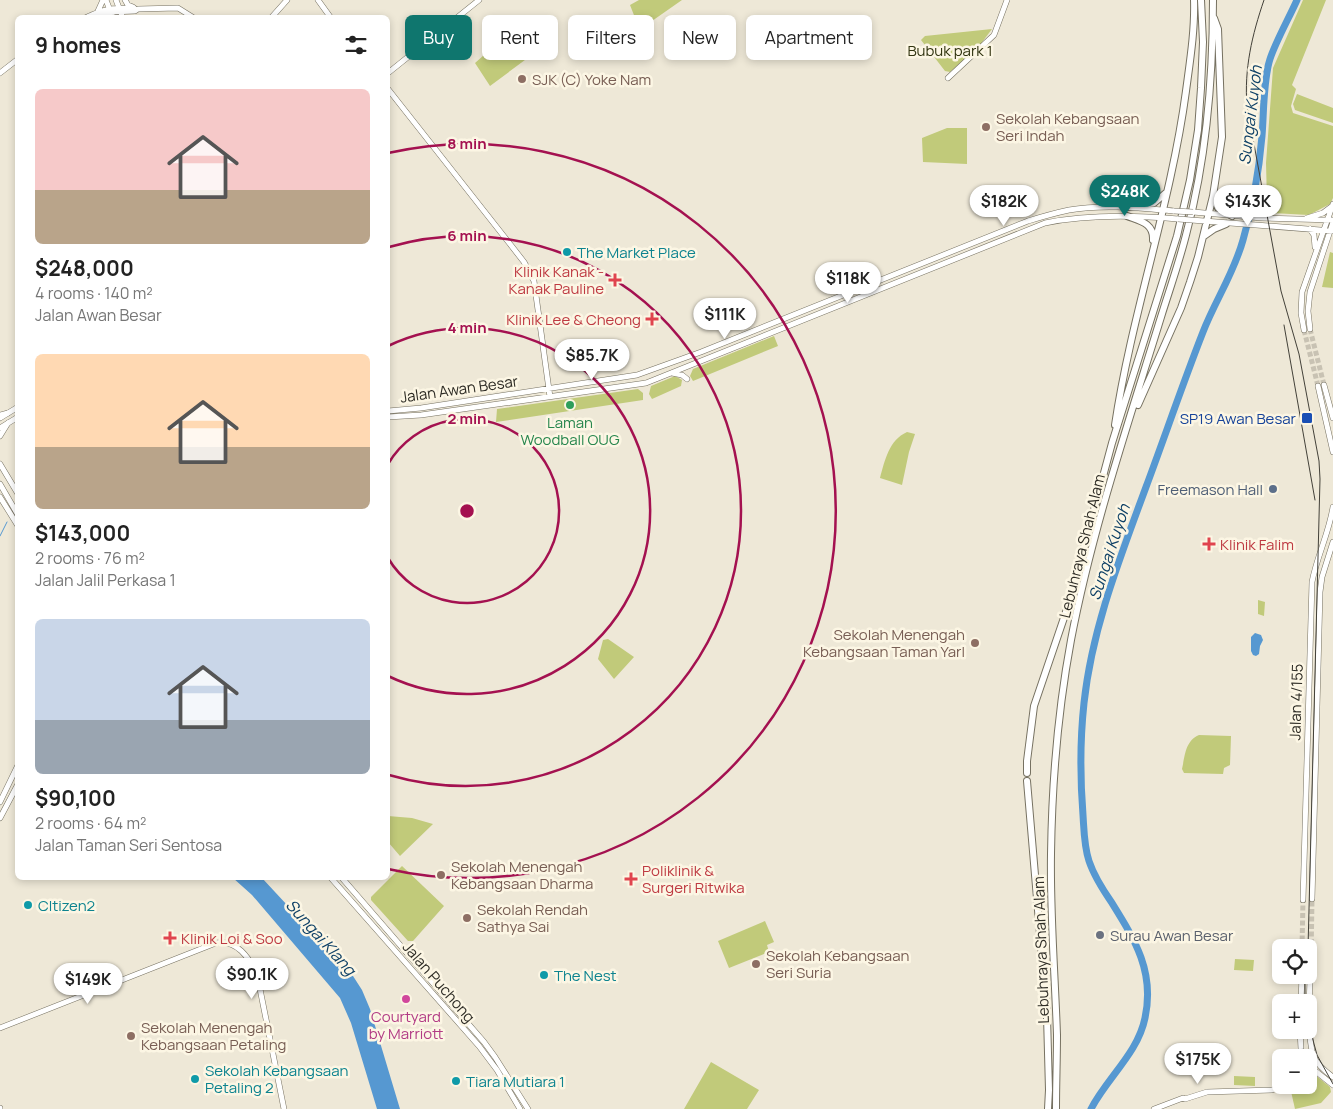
<!DOCTYPE html>
<meta charset="utf-8">
<style>
:root{--surface:#fff;--page:#f6f6f6;--text:#222;--muted:#767676;--accent:#0f766e}
body{margin:0;font-family:Manrope,sans-serif;background:var(--page);color:var(--text);height:100vh;display:flex;flex-direction:column;font-size:19px;white-space:nowrap}
*{box-sizing:border-box;margin:0}
p{font-size:16px;color:var(--muted)}
.icon{flex:none;width:28px;height:28px;fill:none;stroke:currentColor;stroke-width:2;stroke-linecap:round;stroke-linejoin:round}
.map{position:relative;flex:1;overflow:hidden}
.drawer{position:absolute;left:15px;top:15px;width:375px;height:865px;display:flex;flex-direction:column;background:var(--surface);border-radius:8px;box-shadow:0 2px 8px #0003}
.drawer>*{flex:none}
.hud{position:absolute;left:405px;top:15px;width:475px;height:45px;display:flex;gap:10px}
.fabs{position:absolute;left:1272px;top:939px;display:grid;gap:10px}
.fabs a{display:grid;place-items:center;width:45px;height:45px;border-radius:8px;background:var(--surface);box-shadow:0 2px 8px #0003;font-size:25px}
.price{position:absolute;translate:-50% -42px;padding:0 11px;border-radius:18px;background:#fff;color:#222;font-size:16px;line-height:32px;filter:drop-shadow(0 1px 2px #0008)}
.price::after{content:'';position:absolute;left:50%;top:30px;width:15px;height:11px;margin-left:-8px;background:inherit;clip-path:polygon(0 0,100% 0,50% 100%)}
.price.active{background:var(--accent);color:#fff}
ul{padding:0;list-style:none}
li{display:grid;align-content:center;gap:10px;height:265px;padding:0 20px}
li span{display:grid;place-items:center;height:155px;border-radius:8px;color:#555}
li>.icon{margin-inline-start:auto}
span .icon{width:90px;height:90px;fill:#fffc;stroke-width:1}
li b{font-size:21px}
h2{display:flex;justify-content:space-between;align-items:center;height:60px;padding:0 20px;font-size:21px}
.pill{padding:0 18px;border-radius:8px;background:var(--surface);box-shadow:0 2px 8px #0003;font-size:18px;line-height:45px}
.pill.active{background:var(--accent);color:#fff}
.map>svg:first-child{display:block}
.green{fill:#c1ca7a}
.water{fill:#5698d1}
.pier{fill:#eee8d7}
.lines{fill:none;stroke-linecap:round;stroke-linejoin:round}
.stream{stroke:#5698d1;stroke-width:1}
.river{stroke:#5698d1;stroke-width:7}
.secondary-tunnel{stroke:#c8c2b3;stroke-width:5;stroke-dasharray:5 2.5;stroke-linecap:butt}
.secondary-casing{stroke:#767161;stroke-width:6}
.primary-casing{stroke:#767161;stroke-width:6}
.highway-casing{stroke:#767161;stroke-width:8}
.secondary{stroke:#fff;stroke-width:5}
.primary{stroke:#fff;stroke-width:5}
.highway{stroke:#fff;stroke-width:6}
.tram{stroke:#434139;stroke-width:1}
.secondary-bridge-casing{stroke:#767161;stroke-width:6;stroke-linecap:butt}
.secondary-bridge{stroke:#fff;stroke-width:5}
.ring{fill:none;stroke:#a41150;stroke-width:2.5}
.education-dot{fill:#8d6e63;stroke:#fcf6e4;stroke-width:2}
.culture-dot{fill:#0f9aa8;stroke:#fcf6e4;stroke-width:2}
.health-dot{fill:#e0444e;stroke:#fcf6e4;stroke-width:2}
.leisure-dot{fill:#2e9e5b;stroke:#fcf6e4;stroke-width:2}
.transit-dot{fill:#1a4fb4;stroke:#fcf6e4;stroke-width:2}
.service-dot{fill:#5c6f8a;stroke:#fcf6e4;stroke-width:2}
.worship-dot{fill:#6b7280;stroke:#fcf6e4;stroke-width:2}
.hotel-dot{fill:#d1479c;stroke:#fcf6e4;stroke-width:2}
.labels{text-anchor:middle;dominant-baseline:central;stroke-width:5;stroke-linejoin:round;paint-order:stroke}
.park-label{font-size:15px;fill:#313410;stroke:#fcf6e4}
.education-label{font-size:15px;fill:#785e54;stroke:#fcf6e4;text-anchor:start}
.culture-label{font-size:15px;fill:#0d838f;stroke:#fcf6e4;text-anchor:start}
.health-label{font-size:15px;fill:#be3a42;stroke:#fcf6e4;text-anchor:start}
.street-label{font-size:15px;fill:#2e2c25;stroke:#fcf6e4}
.transit-label{font-size:15px;fill:#164399;stroke:#fcf6e4;text-anchor:end}
.leisure-label{font-size:15px;fill:#27864d;stroke:#fcf6e4}
.service-label{font-size:15px;fill:#4e5e75;stroke:#fcf6e4;text-anchor:end}
.worship-label{font-size:15px;fill:#5b616d;stroke:#fcf6e4;text-anchor:start}
.hotel-label{font-size:15px;fill:#b23c85;stroke:#fcf6e4}
.water-label{font-size:16px;font-style:italic;fill:#0e4066;stroke:#fcf6e4}
.centre{fill:#a41150;stroke:#fcf6e4;stroke-width:2.5}
.ring-label{font-size:15px;text-anchor:middle;font-weight:bold;fill:#a41150;stroke:#fcf6e4;stroke-width:5;stroke-linejoin:round;paint-order:stroke}
</style>
<div class="map">
<svg width="1333" height="1109" viewBox="0 0 1333 1109">
<rect width="100%" height="100%" fill="#eee8d7"/>
<path class="green" d="M639 0H682L642 28H639L630 5Z
M1303 0H1326L1292 85 1296 89 1291 106 1293 113 1333 126V198L1330 204 1309 215 1272 213 1267 201 1266 163 1273 68Z
M992 29 977 49 950 72 945 71 921 40 925 36Z
M511 31 529 57 490 86 475 63Z
M1297 94 1333 108V123L1295 110 1293 104Z
M947 128H967V164L923 162 922 138Z
M1330 252 1333 253V288L1322 287Z
M774 336 778 346 693 381 690 376 693 369Z
M675 376 682 380 681 386 652 399 649 394 651 386Z
M638 389 643 393V400L496 422 497 409Z
M907 432 915 434 909 452 902 485 880 478C885 460 889 440 907 432Z
M1258 600 1265 602 1264 616 1258 614Z
M608 639 634 657 614 679 598 659 603 640Z
M1199 735 1231 736 1230 765 1224 768 1223 774 1184 773 1182 769C1185 756 1185 741 1199 735Z
M388 816 412 818 433 824 400 856 388 842Z
M402 866 444 906 413 941H408L371 900V897Z
M765 921 774 942 767 945 769 952 729 968 718 941Z
M1235 959 1254 960 1253 971 1234 970Z
M711 1062 759 1090 747 1109H684Z
M1314 1074 1330 1087 1331 1092 1321 1103 1295 1109 1290 1087 1293 1085H1309V1075Z
M1234 1076 1255 1077V1086L1234 1085Z"/>
<path class="water" d="M1255 633 1261 635 1263 640 1260 646 1259 654 1256 656 1253 655 1251 651V637Z
M233 878H262L353 976 362 990 370 1009 400 1109H377L351 1023 340 998 252 895Z"/>
<path class="pier" d="M4 778 18 785 17 807 0 799V787Z"/>
<g class="lines">
<path class="stream" d="M0 536 7 522"/>
<path class="river" d="M1091 1109C1107 1078 1138 1053 1145 1018 1155 972 1135 940 1112 903 1103 890 1094 876 1089 861 1084 846 1084 830 1083 815 1080 777 1080 740 1084 703 1092 628 1120 558 1146 487 1165 436 1183 383 1203 332 1215 301 1234 273 1243 240 1253 206 1259 171 1262 136 1264 112 1263 81 1270 59 1276 41 1289 18 1297 0"/>
<path class="secondary-tunnel" d="M1310 329 1324 385
M1304 330 1318 386
M1302 948 1303 900
M1311 959 1312 899"/>
<g class="secondary-casing">
<path id="secondary" d="M106 0 113 18
M116 0 123 18
M125 0 128 5 133 7
M318 0 331 18
M98 11 103 0
M89 16 111 12 135 11 138 9 178 8 194 18
M85 18C106 8 112 8 134 8
M271 18 287 0
M0 73 18 59
M388 73 479 0
M948 78 994 35 1007 0
M388 89 510 244 524 262 534 281 550 397
M1193 212 1262 218 1333 220
M1307 218 1323 213 1331 207
M1204 221 1333 231
M1310 229 1314 235 1315 247
M1310 329 1308 311 1310 292 1333 222
M1304 330 1301 313 1302 292 1333 204
M672 373 682 375 687 379
M1324 385 1333 418
M1318 386 1333 452
M388 411 421 408 637 375 701 352 1028 221C1041 217 1055 213 1069 210 1103 204 1140 208 1174 211
M388 417 421 415 646 383 1045 223C1089 214 1133 215 1178 219
M0 418 18 407
M0 428 18 417
M1312 899 1320 592 1322 577 1333 542
M1303 900 1312 582C1317 556 1329 533 1333 507
M1311 959C1310 981 1306 1039 1314 1057 1318 1066 1326 1072 1333 1077
M1301 1002 1302 975
M0 1028 216 943C237 939 249 958 257 974L284 1109
M1300 1030 1301 1049 1303 1058
M1309 1066 1333 1085
M1154 1109 1183 1098 1185 1099 1207 1092 1272 1090 1286 1085"/>
</g>
<g class="primary-casing">
<path id="primary" d="M0 415 8 413
M0 436 8 423
M0 464 18 494
M0 484 18 515
M0 497 18 526
M0 802 18 765
M0 818 18 784
M331 878 479 1046 497 1070 520 1109
M342 878 484 1042 495 1057 528 1109
M0 1108V1109"/>
</g>
<g class="highway-casing">
<path id="highway" d="M1214 198 1218 208 1232 216
M1128 207 1154 203 1167 192
M1127 216C1140 221 1154 223 1153 240
M1204 236 1214 229 1226 224
M1138 405 1181 308 1190 282 1198 257 1213 196 1222 137 1218 29 1214 18
M1115 425C1132 312 1171 204 1186 91 1190 61 1195 30 1194 0
M1027 773V761L1034 706 1069 603 1112 443 1177 236 1190 180 1198 130 1201 88 1203 42 1201 0
M1027 781 1047 1016 1049 1090 1048 1109
M1056 1109C1056 1084 1057 1060 1057 1035 1055 975 1050 914 1051 854 1052 783 1058 710 1071 640 1092 530 1128 424 1161 317 1170 288 1180 260 1187 231 1207 156 1213 77 1213 0"/>
</g>
<use href="#secondary" class="secondary"/>
<use href="#primary" class="primary"/>
<use href="#highway" class="highway"/>
<path class="tram" d="M1264 0C1252 35 1244 69 1247 106L1281 291 1299 354 1319 461 1320 479 1308 948
M1284 325 1315 500
M1305 1002V975
M1309 1025 1317 1055 1333 1084"/>
<g class="secondary-bridge-casing">
<path id="secondary-bridge" d="M1174 211 1193 212
M1178 219 1204 221"/>
</g>
<use href="#secondary-bridge" class="secondary-bridge"/>
</g>
<g class="ring">
<path d="M388 464A92 92 0 1 1 388 558"/>
<path d="M388 346A183 183 0 1 1 388 676"/>
<path d="M389 247A275 275 0 1 1 389 775"/>
<path d="M388 153A367 367 0 1 1 388 869"/>
</g>
<g class="education-dot">
<circle cx="522" cy="79" r="5"/>
<circle cx="986" cy="127" r="5"/>
<circle cx="975" cy="643" r="5"/>
<circle cx="441" cy="875" r="5"/>
<circle cx="467" cy="918" r="5"/>
<circle cx="756" cy="964" r="5"/>
<circle cx="131" cy="1036" r="5"/>
</g>
<g class="culture-dot">
<circle cx="567" cy="252" r="5"/>
<circle cx="28" cy="905" r="5"/>
<circle cx="544" cy="975" r="5"/>
<circle cx="195" cy="1079" r="5"/>
<circle cx="456" cy="1081" r="5"/>
</g>
<g class="health-dot">
<path d="M612.5 272.5h5v5h5v5h-5v5h-5v-5h-5v-5h5z"/>
<path d="M649.5 311.5h5v5h5v5h-5v5h-5v-5h-5v-5h5z"/>
<path d="M1206.5 536.5h5v5h5v5h-5v5h-5v-5h-5v-5h5z"/>
<path d="M628.5 871.5h5v5h5v5h-5v5h-5v-5h-5v-5h5z"/>
<path d="M167.5 930.5h5v5h5v5h-5v5h-5v-5h-5v-5h5z"/>
</g>
<circle class="leisure-dot" cx="570" cy="405" r="5"/>
<rect class="transit-dot" x="1301" y="412" width="12" height="12" rx="2.5"/>
<circle class="service-dot" cx="1273" cy="489" r="5"/>
<circle class="worship-dot" cx="1100" cy="935" r="5"/>
<circle class="hotel-dot" cx="406" cy="999" r="5"/>
<g class="labels">
<g class="park-label">
<text x="950" y="50">Bubuk park 1</text>
</g>
<g class="education-label">
<text x="532" y="79">SJK (C) Yoke Nam</text>
<text x="996" y="118">Sekolah Kebangsaan<tspan x="996" dy="17">Seri Indah</tspan></text>
<text x="965" y="634" text-anchor="end">Sekolah Menengah<tspan x="965" dy="17">Kebangsaan Taman Yarl</tspan></text>
<text x="451" y="866">Sekolah Menengah<tspan x="451" dy="17">Kebangsaan Dharma</tspan></text>
<text x="477" y="909">Sekolah Rendah<tspan x="477" dy="17">Sathya Sai</tspan></text>
<text x="766" y="955">Sekolah Kebangsaan<tspan x="766" dy="17">Seri Suria</tspan></text>
<text x="141" y="1027">Sekolah Menengah<tspan x="141" dy="17">Kebangsaan Petaling</tspan></text>
</g>
<g class="culture-label">
<text x="577" y="252">The Market Place</text>
<text x="38" y="905">CItizen2</text>
<text x="554" y="975">The Nest</text>
<text x="205" y="1070">Sekolah Kebangsaan<tspan x="205" dy="17">Petaling 2</tspan></text>
<text x="466" y="1081">Tiara Mutiara 1</text>
</g>
<g class="health-label">
<text x="604" y="271" text-anchor="end">Klinik Kanak -<tspan x="604" dy="17">Kanak Pauline</tspan></text>
<text x="641" y="319" text-anchor="end">Klinik Lee &amp; Cheong</text>
<text x="1220" y="544">Klinik Falim</text>
<text x="642" y="870">Poliklinik &amp;<tspan x="642" dy="17">Surgeri Ritwika</tspan></text>
<text x="181" y="938">Klinik Loi &amp; Soo</text>
</g>
<g class="street-label">
<text transform="translate(459 389) rotate(-8)">Jalan Awan Besar</text>
<text transform="translate(1082 546) rotate(-76)">Lebuhraya Shah Alam</text>
<text transform="translate(1296 702) rotate(-88)">Jalan 4/155</text>
<text transform="translate(1041 950) rotate(-92)">Lebuhraya Shah Alam</text>
<text transform="translate(439 982) rotate(49)">Jalan Puchong</text>
</g>
<g class="transit-label">
<text x="1296" y="418">SP19 Awan Besar</text>
</g>
<g class="leisure-label">
<text x="570" y="422">Laman<tspan x="570" dy="17">Woodball OUG</tspan></text>
</g>
<g class="service-label">
<text x="1263" y="489">Freemason Hall</text>
</g>
<g class="worship-label">
<text x="1110" y="935">Surau Awan Besar</text>
</g>
<g class="hotel-label">
<text x="406" y="1016">Courtyard<tspan x="406" dy="17">by Marriott</tspan></text>
</g>
<g class="water-label">
<text transform="translate(1250 115) rotate(-83)">Sungai Kuyoh</text>
<text transform="translate(1109 552) rotate(-72)">Sungai Kuyoh</text>
<text transform="translate(321 937) rotate(48)">Sungai Klang</text>
</g>
</g>
<circle cx="467" cy="511" r="8" class="centre"/>
<g class="ring-label">
<text x="467" y="149">8 min</text>
<text x="467" y="241">6 min</text>
<text x="467" y="333">4 min</text>
<text x="467" y="424">2 min</text>
</g>
</svg>
<div class="fabs">
<a><svg class="icon" aria-label="locate" viewBox="0 0 24 24"><circle cx="12" cy="12" r="6"/><path d="M12 2v4M12 18v4M2 12h4M18 12h4"/></svg></a>
<a>+</a>
<a>−</a>
</div>
<b class="price active" style="left:1125px;top:217px">$248K</b>
<b class="price" style="left:1004px;top:227px">$182K</b>
<b class="price" style="left:1248px;top:227px">$143K</b>
<b class="price" style="left:848px;top:304px">$118K</b>
<b class="price" style="left:725px;top:340px">$111K</b>
<b class="price" style="left:592px;top:381px">$85.7K</b>
<b class="price" style="left:252px;top:1000px">$90.1K</b>
<b class="price" style="left:88px;top:1005px">$149K</b>
<b class="price" style="left:1198px;top:1085px">$175K</b>
<div class="hud">
<a class="pill active">Buy</a>
<a class="pill">Rent</a>
<a class="pill">Filters</a>
<a class="pill">New</a>
<a class="pill">Apartment</a>
</div>
<section class="drawer">
<h2>9 homes<svg class="icon" aria-label="filters" viewBox="0 0 24 24"><path d="M4 7h16M4 17h16"/><circle cx="9" cy="7" r="2"/><circle cx="15" cy="17" r="2"/></svg></h2>
<ul>
<li><span style="background:linear-gradient(#f6c9c9 65%,#b9a48a 0)"><svg class="icon" aria-label="home" viewBox="0 0 24 24"><path d="M3 11l9-7 9 7M6 9v11h12V9"/></svg></span><div><b>$248,000</b><p>4 rooms · 140 m²</p><p>Jalan Awan Besar</p></div></li>
<li><span style="background:linear-gradient(#ffd9b3 60%,#b9a48a 0)"><svg class="icon" aria-label="home" viewBox="0 0 24 24"><path d="M3 11l9-7 9 7M6 9v11h12V9"/></svg></span><div><b>$143,000</b><p>2 rooms · 76 m²</p><p>Jalan Jalil Perkasa 1</p></div></li>
<li><span style="background:linear-gradient(#c9d6e8 65%,#9aa5b1 0)"><svg class="icon" aria-label="home" viewBox="0 0 24 24"><path d="M3 11l9-7 9 7M6 9v11h12V9"/></svg></span><div><b>$90,100</b><p>2 rooms · 64 m²</p><p>Jalan Taman Seri Sentosa</p></div></li>
</ul>
</section>
</div>
